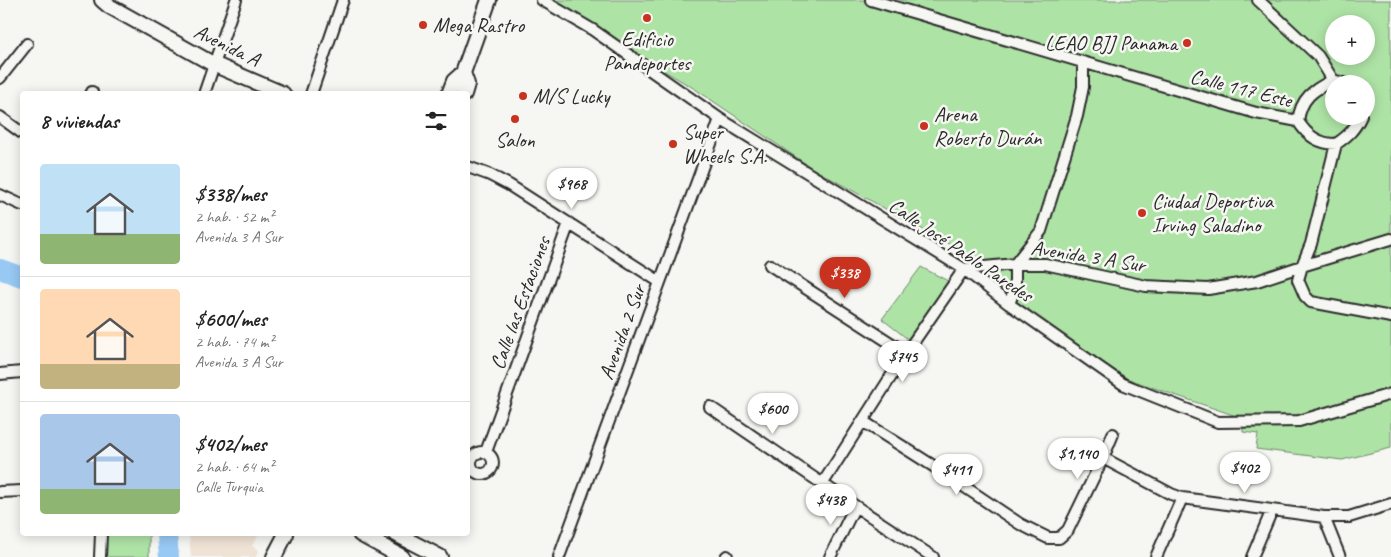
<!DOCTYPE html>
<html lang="es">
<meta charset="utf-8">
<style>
:root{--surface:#fff;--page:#f6f6f6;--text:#222;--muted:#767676;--line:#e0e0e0;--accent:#c8321e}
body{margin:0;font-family:Caveat,sans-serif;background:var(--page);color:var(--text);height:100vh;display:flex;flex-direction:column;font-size:19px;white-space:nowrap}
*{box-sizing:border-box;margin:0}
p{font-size:16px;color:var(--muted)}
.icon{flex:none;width:28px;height:28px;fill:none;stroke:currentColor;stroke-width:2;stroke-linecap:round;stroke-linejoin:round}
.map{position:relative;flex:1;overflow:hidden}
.side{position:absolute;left:20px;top:91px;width:450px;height:445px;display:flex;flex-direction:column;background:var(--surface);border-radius:5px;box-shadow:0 2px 12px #0003}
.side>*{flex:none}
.buttons{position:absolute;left:1325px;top:15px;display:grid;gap:10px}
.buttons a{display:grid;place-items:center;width:50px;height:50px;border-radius:50%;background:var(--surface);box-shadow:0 2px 12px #0003;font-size:25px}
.price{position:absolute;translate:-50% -42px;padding:0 11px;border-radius:18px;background:#fff;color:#222;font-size:16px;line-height:32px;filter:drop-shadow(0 1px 2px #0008)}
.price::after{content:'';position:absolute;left:50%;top:30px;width:15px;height:11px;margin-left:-8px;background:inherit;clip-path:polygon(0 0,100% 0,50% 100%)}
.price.on{background:var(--accent);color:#fff}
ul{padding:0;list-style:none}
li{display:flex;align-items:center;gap:15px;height:125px;padding:0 20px}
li+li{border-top:1px solid var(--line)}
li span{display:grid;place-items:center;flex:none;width:140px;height:100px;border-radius:5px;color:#555}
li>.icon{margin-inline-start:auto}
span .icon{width:60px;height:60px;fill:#fffc;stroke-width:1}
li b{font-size:21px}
h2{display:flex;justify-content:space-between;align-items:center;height:60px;padding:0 20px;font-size:21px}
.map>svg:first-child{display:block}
.built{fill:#efe3d5}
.green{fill:#aee3a6;stroke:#6c8768;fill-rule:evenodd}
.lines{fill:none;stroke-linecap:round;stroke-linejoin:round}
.river{stroke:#97c9f4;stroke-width:20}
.street-casing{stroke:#2b2b2b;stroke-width:14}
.secondary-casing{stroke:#2b2b2b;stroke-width:18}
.street{stroke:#f6f6f2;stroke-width:10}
.secondary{stroke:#f6f6f2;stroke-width:14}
.poi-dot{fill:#c8321e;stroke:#f6f6f2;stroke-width:2}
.labels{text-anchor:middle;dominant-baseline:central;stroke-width:5;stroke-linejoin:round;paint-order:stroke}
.poi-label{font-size:21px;fill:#2b2b2b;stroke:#f6f6f2;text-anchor:start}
.street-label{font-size:21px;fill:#2b2b2b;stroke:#f6f6f2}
</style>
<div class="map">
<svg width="1391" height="557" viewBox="0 0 1391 557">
<rect width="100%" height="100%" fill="#f6f6f2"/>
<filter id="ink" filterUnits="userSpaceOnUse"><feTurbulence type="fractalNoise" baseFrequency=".02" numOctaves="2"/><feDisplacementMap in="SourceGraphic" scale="10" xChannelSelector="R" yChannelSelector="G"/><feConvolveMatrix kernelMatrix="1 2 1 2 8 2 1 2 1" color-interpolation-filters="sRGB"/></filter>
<g filter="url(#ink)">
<path class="built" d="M189 534H259L252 546 259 550 256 557H191Z"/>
<path class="green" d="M544 0H1391V448L1342 460 1256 449 1258 434 1243 432 1242 418 1128 379 1024 309 972 257 812 168 695 89ZM1334 24H1366V56H1334ZM1334 84H1366V116H1334Z
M921 267 948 281 909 340 882 319Z
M106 534H149V557H106Z"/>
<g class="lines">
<path class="river" d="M0 269 22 277
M167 534 169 557"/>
<g class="street-casing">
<path id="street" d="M542 0 593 30 720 119 964 269 1009 304 1123 384 1218 422 1299 421 1391 394
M871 0 1256 113 1298 121C1307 136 1319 144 1336 144
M1258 0 1318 56 1333 80 1346 84
M0 78 27 44
M91 94 92 92
M204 94 236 0
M311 94 343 0
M0 117 22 133
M1298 121C1301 98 1313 90 1333 80
M1336 144C1348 136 1355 129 1361 116
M468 167 490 175 509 185 660 282
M0 195 22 205
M1391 239 1302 266 1298 280 1305 296 1311 302 1391 317
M770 265 906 353
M1009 304 1015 288V264L1041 231 1077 116 1083 87V63
M0 374 22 372
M710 407 855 506 933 557
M864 422 938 469 1020 524 1048 538H1059L1068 530 1103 458 1113 434
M471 463a11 11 0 1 1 22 0a11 11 0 1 1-22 0Z
M486 452 569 223
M1103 458 1171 494 1182 498 1324 517H1349L1391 504
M823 483 906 353 964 269 1015 264H1045L1146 286 1208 289 1257 281 1302 266 1311 244 1336 144
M0 492 22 491
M1324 517 1340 557
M100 557 101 534
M559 557 720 119
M726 557 727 556
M830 557 855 506
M1156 557 1182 498
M1252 557 1272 510"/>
</g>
<g class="secondary-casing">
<path id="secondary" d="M102 0 109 6 213 64 283 94
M463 73 467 84 464 94
M449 94 454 81 463 73 489 0
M360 534 402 557
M396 534 440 557
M274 557 286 534"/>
</g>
<use href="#street" class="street"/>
<use href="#secondary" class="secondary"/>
</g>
</g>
<g class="poi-dot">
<circle cx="647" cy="18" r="5"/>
<circle cx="423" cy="25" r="5"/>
<circle cx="1187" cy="43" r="5"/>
<circle cx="523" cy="96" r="5"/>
<circle cx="515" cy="119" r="5"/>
<circle cx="924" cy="126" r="5"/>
<circle cx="673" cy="144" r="5"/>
<circle cx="1142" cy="213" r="5"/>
</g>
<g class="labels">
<g class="poi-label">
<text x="433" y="25">Mega Rastro</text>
<text x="647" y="39" text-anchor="middle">Edificio<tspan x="647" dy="24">Pandeportes</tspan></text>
<text x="1177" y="43" text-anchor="end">LEAO BJJ Panama</text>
<text x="533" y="96">M/S Lucky</text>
<text x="934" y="114">Arena<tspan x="934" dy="24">Roberto Durán</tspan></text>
<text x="683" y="132">Super<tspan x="683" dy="24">Wheels S.A.</tspan></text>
<text x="515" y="140" text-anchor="middle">Salon</text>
<text x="1152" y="201">Ciudad Deportiva<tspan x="1152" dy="24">Irving Saladino</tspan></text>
</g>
<g class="street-label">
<text transform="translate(227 45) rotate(26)">Avenida A</text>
<text transform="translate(1241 88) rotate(14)">Calle 117 Este</text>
<text transform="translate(961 250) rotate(34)">Calle José Pablo Paredes</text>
<text transform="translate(1088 256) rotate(9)">Avenida 3 A Sur</text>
<text transform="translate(520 303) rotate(-70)">Calle las Estaciones</text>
<text transform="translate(622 332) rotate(-70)">Avenida 2 Sur</text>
</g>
</g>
</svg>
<div class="buttons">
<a>+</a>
<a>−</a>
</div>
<b class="price" style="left:572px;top:210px">$968</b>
<b class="price on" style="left:845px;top:299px">$338</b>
<b class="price" style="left:903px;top:383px">$745</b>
<b class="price" style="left:773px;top:435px">$600</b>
<b class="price" style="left:1078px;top:480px">$1,140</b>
<b class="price" style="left:1245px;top:494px">$402</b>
<b class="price" style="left:957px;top:496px">$411</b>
<b class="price" style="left:831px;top:526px">$438</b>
<section class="side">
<h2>8 viviendas<svg class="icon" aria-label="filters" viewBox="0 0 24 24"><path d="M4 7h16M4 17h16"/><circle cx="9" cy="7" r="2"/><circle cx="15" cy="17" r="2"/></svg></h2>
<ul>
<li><span style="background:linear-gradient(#bfe0f5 70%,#8fb573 0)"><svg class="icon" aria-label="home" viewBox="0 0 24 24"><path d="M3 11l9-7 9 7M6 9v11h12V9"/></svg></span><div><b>$338/mes</b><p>2 hab. · 52 m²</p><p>Avenida 3 A Sur</p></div></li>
<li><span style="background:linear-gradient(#ffd9b3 75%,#c2b280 0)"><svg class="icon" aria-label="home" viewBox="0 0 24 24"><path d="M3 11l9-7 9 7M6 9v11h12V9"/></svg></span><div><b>$600/mes</b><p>2 hab. · 74 m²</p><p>Avenida 3 A Sur</p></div></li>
<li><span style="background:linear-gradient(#a9c7e8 75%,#8fb573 0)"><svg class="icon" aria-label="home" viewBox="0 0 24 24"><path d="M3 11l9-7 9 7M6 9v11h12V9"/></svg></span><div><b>$402/mes</b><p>2 hab. · 64 m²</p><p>Calle Turquia</p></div></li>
</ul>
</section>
</div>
